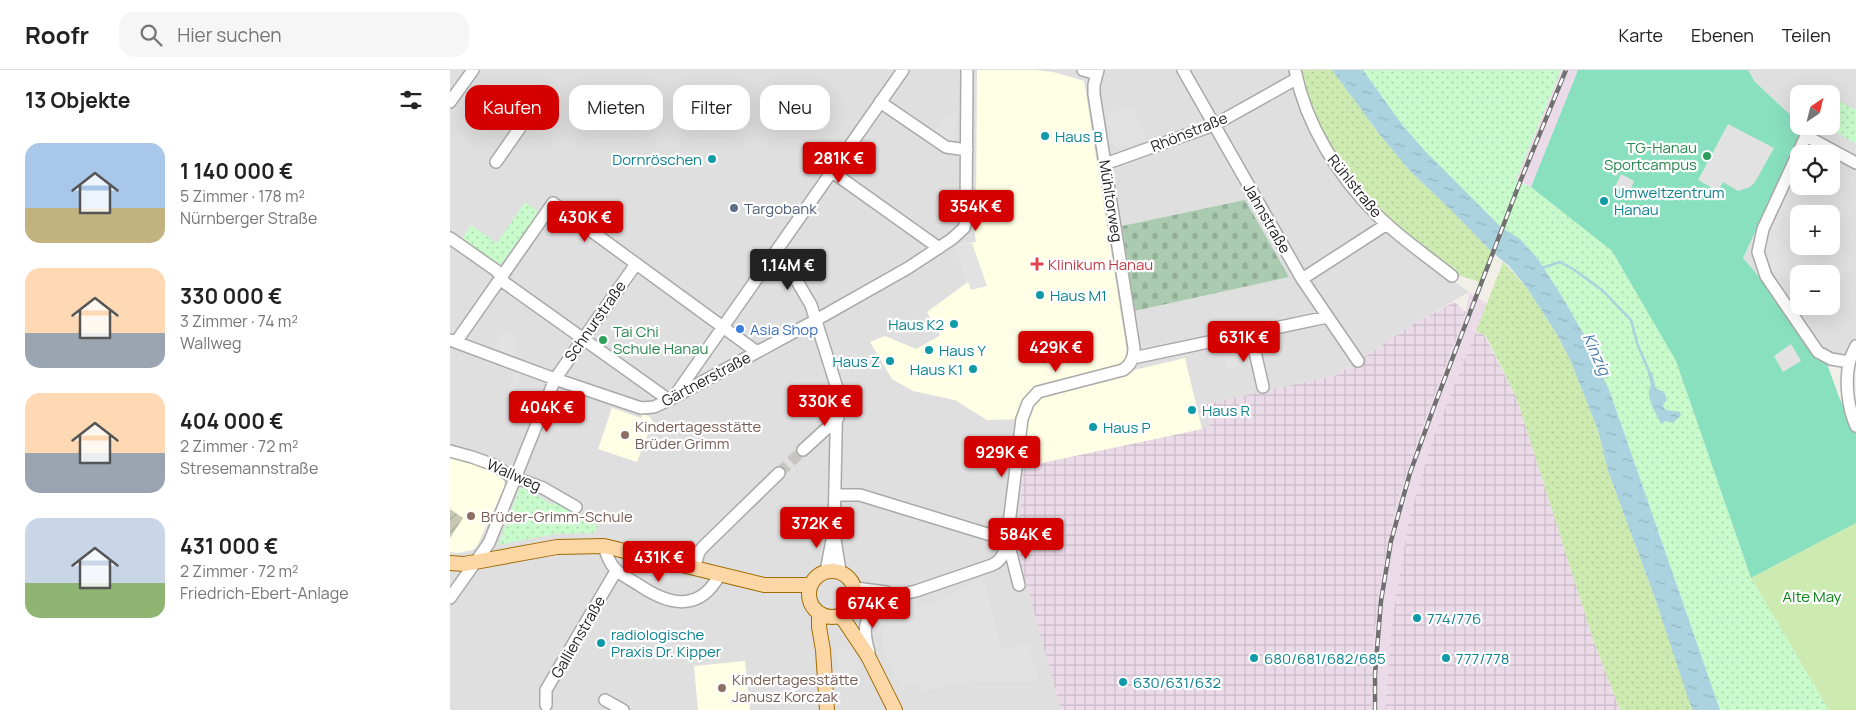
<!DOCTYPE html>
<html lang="de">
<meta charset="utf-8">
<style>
:root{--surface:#fff;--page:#f6f6f6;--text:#222;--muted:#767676;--line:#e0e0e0;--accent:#d40000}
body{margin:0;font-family:Manrope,sans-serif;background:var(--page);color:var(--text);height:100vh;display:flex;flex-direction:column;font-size:19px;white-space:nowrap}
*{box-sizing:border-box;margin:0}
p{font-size:16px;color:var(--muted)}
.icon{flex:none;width:28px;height:28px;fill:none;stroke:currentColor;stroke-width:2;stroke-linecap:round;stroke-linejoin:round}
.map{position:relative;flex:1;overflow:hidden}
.details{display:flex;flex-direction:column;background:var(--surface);width:450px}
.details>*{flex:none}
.hud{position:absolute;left:15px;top:15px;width:475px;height:45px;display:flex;gap:10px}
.needle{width:32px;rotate:35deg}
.tools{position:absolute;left:1340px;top:15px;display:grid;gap:10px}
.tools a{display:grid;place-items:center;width:50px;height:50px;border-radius:10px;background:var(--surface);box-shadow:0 5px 20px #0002;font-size:25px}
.price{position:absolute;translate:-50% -42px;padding:0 11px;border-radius:5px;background:var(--accent);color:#fff;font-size:16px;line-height:32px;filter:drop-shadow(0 1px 2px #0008)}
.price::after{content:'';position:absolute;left:50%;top:30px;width:15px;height:11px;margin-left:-8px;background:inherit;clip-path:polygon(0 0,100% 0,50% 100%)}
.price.selected{background:#222;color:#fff}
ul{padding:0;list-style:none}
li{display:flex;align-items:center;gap:15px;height:125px;padding:0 25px}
li span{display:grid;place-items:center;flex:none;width:140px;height:100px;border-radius:15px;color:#555}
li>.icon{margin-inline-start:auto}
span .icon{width:60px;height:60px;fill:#fffc;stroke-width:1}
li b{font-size:21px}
h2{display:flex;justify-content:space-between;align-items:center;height:60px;padding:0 25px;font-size:21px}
.tag{padding:0 18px;border-radius:15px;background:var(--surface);box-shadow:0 5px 20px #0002;font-size:18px;line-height:45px}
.tag.selected{background:var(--accent);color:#fff}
header{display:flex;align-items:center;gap:30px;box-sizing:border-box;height:70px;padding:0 25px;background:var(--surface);border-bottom:1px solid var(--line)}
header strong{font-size:24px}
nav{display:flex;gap:28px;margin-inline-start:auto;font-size:18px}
.search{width:350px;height:45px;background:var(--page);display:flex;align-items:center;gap:12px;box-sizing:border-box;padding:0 18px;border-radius:15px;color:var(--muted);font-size:19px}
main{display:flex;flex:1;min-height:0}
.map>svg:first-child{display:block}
.residential{fill:#e0dfdf;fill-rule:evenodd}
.industrial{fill:url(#industrial-grid)}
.education{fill:#ffffe5}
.railway{fill:#ebdbe8}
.construction{fill:url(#construction-furrows)}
.grass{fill:url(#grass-dots)}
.cemetery{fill:url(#cemetery-stones)}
.park{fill:url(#park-dots)}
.garden{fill:#cdebb0}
.pitch{fill:#88e0be}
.parking{fill:#e2e2e2}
.water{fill:url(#water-ripples)}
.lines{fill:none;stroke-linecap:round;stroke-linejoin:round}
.stream{stroke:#aad3df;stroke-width:2.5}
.minor-tunnel{stroke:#c8c6c1;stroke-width:11;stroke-dasharray:11 5.5;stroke-linecap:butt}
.minor-casing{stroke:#a9a9a9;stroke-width:14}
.major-casing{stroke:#a06b00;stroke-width:16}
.minor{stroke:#fff;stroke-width:11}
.major{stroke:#fcd6a4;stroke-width:14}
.rail-casing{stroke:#707070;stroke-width:4.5}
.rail{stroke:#fff;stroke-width:2.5;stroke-dasharray:8;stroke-linecap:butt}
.culture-dot{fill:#0f9aa8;stroke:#fff;stroke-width:2}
.leisure-dot{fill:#2e9e5b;stroke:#fff;stroke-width:2}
.service-dot{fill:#5c6f8a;stroke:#fff;stroke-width:2}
.health-dot{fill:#e0444e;stroke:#fff;stroke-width:2}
.shop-dot{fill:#3f7fe0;stroke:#fff;stroke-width:2}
.education-dot{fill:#8d6e63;stroke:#fff;stroke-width:2}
.labels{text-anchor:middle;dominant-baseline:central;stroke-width:4.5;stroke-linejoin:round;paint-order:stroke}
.street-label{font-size:15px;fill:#222;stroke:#fff}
.culture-label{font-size:15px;fill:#0d838f;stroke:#fff;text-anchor:start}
.leisure-label{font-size:15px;fill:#27864d;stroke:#fff;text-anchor:end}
.service-label{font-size:15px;fill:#4e5e75;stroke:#fff;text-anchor:start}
.health-label{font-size:15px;fill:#be3a42;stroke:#fff;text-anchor:start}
.shop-label{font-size:15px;fill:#366cbe;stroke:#fff;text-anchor:start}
.education-label{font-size:15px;fill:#785e54;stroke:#fff;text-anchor:start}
.park-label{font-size:15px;fill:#0c8416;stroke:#fff}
.water-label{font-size:16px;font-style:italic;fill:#4a7aab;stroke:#fff}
</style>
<header>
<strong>Roofr</strong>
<div class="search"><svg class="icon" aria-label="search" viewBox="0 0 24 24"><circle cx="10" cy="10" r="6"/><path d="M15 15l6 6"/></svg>Hier suchen</div>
<nav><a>Karte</a><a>Ebenen</a><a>Teilen</a></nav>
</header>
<main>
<section class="details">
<h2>13 Objekte<svg class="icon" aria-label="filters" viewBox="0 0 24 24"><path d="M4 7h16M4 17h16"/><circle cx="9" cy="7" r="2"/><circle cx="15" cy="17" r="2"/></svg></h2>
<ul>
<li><span style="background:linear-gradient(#a9c7e8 65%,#c2b280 0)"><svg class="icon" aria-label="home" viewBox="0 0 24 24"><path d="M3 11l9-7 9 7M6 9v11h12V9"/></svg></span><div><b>1 140 000 €</b><p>5 Zimmer · 178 m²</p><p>Nürnberger Straße</p></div></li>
<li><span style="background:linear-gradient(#ffd9b3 65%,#9aa5b1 0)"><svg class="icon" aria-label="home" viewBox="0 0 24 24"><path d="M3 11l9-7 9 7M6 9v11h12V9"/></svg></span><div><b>330 000 €</b><p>3 Zimmer · 74 m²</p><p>Wallweg</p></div></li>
<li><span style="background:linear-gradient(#ffd9b3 60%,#9aa5b1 0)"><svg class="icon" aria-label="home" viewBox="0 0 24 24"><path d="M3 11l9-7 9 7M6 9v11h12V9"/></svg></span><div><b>404 000 €</b><p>2 Zimmer · 72 m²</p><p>Stresemannstraße</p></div></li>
<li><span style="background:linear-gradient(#c9d6e8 65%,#8fb573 0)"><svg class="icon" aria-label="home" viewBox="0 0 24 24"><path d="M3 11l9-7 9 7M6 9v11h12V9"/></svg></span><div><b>431 000 €</b><p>2 Zimmer · 72 m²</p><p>Friedrich-Ebert-Anlage</p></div></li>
</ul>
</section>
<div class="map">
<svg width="1406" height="640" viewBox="0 0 1406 640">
<defs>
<pattern id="industrial-grid" width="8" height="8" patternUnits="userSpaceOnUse" patternTransform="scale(1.25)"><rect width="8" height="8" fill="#ebdbe8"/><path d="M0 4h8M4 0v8" fill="none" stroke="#c9bcc7"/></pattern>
<pattern id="construction-furrows" width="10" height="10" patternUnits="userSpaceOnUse" patternTransform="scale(1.25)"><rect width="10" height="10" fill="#c7c7b4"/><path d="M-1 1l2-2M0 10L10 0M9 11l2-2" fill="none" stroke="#abab9a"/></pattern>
<pattern id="grass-dots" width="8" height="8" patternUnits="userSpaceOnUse" patternTransform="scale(1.25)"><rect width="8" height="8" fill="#cdebb0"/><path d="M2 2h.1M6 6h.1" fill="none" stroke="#b0c997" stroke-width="1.8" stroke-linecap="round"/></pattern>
<pattern id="cemetery-stones" width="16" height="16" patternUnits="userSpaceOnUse" patternTransform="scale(1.25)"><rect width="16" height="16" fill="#aacbaf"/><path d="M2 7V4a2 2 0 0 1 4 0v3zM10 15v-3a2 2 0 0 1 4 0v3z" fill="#92ae96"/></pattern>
<pattern id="park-dots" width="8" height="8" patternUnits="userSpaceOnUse" patternTransform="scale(1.25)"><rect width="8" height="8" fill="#c8facc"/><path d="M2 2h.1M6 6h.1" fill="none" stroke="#acd6af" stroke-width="1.8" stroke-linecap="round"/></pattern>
<pattern id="water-ripples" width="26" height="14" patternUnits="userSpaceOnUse" patternTransform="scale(1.25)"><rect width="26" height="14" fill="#aad3df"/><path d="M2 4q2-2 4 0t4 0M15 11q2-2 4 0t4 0" fill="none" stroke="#92b5bf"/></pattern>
</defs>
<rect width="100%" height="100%" fill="#f2efe9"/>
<path class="residential" d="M0 0H845L891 102 988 199 1019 222 962 255 887 305 756 334 761 357 573 397 570 443 563 465 611 640H0ZM672 156 838 207 686 241Z
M1298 0H1406V289L1372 280 1293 188 1354 58 1352 56H1381V24H1349V53L1305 12ZM1349 84H1381V116H1349ZM1349 144H1381V176H1349ZM1349 204H1381V236H1349Z"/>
<path class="industrial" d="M1004 232 1016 242 975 351 946 435 932 504 924 567 921 640H611L563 465 570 443 573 397 760 357 756 334 887 305 962 255Z
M1026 261 1035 266 1067 329 1143 569 1170 640H935L942 550 959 449 982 371Z"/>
<path class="education" d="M527 0H585L603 2 634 11 680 301 735 288 752 359 573 397 578 349 537 350 505 330 463 321 442 309 420 272 435 266 466 279 484 269 490 265 477 242 518 212 505 175 526 172 524 158 526 150 528 149 526 136Z
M162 338 191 348 193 344 200 347 204 354 201 356 187 392 148 379Z
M0 386 45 400 53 407 55 416 27 476 23 480 8 483 0 482Z
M295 591 300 640H248L244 596Z"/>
<path class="railway" d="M1111 0H1128L1081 117 1066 110Z
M1019 222 1037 234 982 371 959 449 942 550 935 640H921L924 567 932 504 946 435 975 351 1016 242Z"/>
<path class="construction" d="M0 439 13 448 0 468Z"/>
<path class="grass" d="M852 0H882L930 65 960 101 1000 139 1042 182 1030 212 1001 203 935 145 904 112 879 78 865 52Z
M1053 192 1077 218 1108 266 1121 292 1148 360 1158 401 1206 531 1243 640H1170L1143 569 1067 329 1036 266 1026 261Z"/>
<path class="cemetery" d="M795 130 839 207 685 241 672 156Z"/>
<path class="park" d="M913 0H1111L1066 110 1081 117 1162 181 1226 291 1301 508 1379 640H1270L1160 322 1133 263 1113 228 1088 189 1070 169 1051 157 976 82 953 56Z
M1381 27 1406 40V74L1376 56H1381Z
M75 132 89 142 49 197 11 170 21 155 47 173Z
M70 417 86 424 102 435 106 429 148 456 144 463 106 464 48 475Z"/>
<path class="garden" d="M1406 453V640H1379L1301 508Z"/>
<path class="pitch" d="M1128 0H1298L1305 12 1349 53V56L1354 57 1293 188 1372 280 1389 327 1406 361V453L1301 508 1226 291 1162 181 1081 117Z"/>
<path class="parking" d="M684 39 696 70 671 78 666 77 663 74 662 71 657 42Z
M502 44 507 46 504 71H500L484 61 493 48 498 49Z
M1278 54 1324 78 1305 112 1300 117 1288 121 1273 112 1268 121 1248 110Z
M1349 102V116H1360L1354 128 1372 144H1349V176H1372L1359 204H1349V219L1313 193 1312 173Z
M1171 104 1184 111 1179 124 1165 117Z
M522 173 537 216 521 220 505 175Z
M274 260 303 281 255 307 246 300Z
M51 261 69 269 62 289 43 282Z
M795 271 801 292 777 300 772 275Z
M1341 274 1351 291 1333 302 1324 286Z
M66 300 72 302 62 329 56 327Z
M533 507 552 580 578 573 588 611H520L471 621 467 612 451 617 433 581 432 563 440 549 446 545 488 530Z
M402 575 411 597 400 607 388 609 386 579Z"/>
<path class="water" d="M882 0H913L953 56 976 82 1051 157 1070 169 1088 189 1113 228 1133 263 1160 322 1270 640H1243L1241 637 1206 531 1158 401 1148 360 1121 292 1108 266 1077 218 1059 196 1042 182 1000 139 960 101 930 65Z
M1202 303 1206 319 1214 322 1217 330 1214 333 1213 337 1216 340 1230 342 1231 345 1223 353 1215 351 1211 354C1206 343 1194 326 1201 315L1198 304Z"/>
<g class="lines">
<path class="stream" d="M1092 198 1110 192 1123 199 1152 220 1181 250 1187 273 1200 304"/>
<path class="minor-tunnel" d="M329 403 353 380"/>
<g class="minor-casing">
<path id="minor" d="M633 0 647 4
M733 0 852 209 908 291
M845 0C856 55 888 106 927 145 950 168 977 186 1002 206
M0 32 23 0
M430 32 496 77 517 80
M46 92 83 39
M655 94 764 55 846 9
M381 101 489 178
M0 168 47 201 55 213 219 330
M327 181 334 189 361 235 387 318 384 463 390 501
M852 209 937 154
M801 264 813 317
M0 270 105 309 191 338 204 337 219 330 366 250 458 198 502 169 514 158 516 150 517 0
M6 272 103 133 307 282
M1406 276C1403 282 1400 288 1399 294 1395 313 1398 338 1406 356
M683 288 877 247
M1399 292 1381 289 1368 282 1316 206 1308 182 1313 159 1356 66 1406 93
M226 324 453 0
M353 380 388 348
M0 381 22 387 44 395 59 405 93 418 126 437
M386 425H410L557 470
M558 472 569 515
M154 476C161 501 168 502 189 515 220 536 250 542 270 504
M244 498 249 482 253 477 329 403
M376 501 382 470
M405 518 436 522
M0 528 39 473 105 309 186 194
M405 530 436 528 466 521 542 495C553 490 555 481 557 470L572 349 578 333 588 322 673 300C681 295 684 287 684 278L644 24V15L648 0
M419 582C408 545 421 545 451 529
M155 630 173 640
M96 635V620L166 501"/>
</g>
<g class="major-casing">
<path id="major" d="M0 493 14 494 107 477 154 476 314 515H360
M359 524a23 23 0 1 1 46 0a23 23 0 1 1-46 0Z
M369 543V557L373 580 377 640
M389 546 394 550 418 586 445 640"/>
</g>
<use href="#minor" class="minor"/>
<use href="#major" class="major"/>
<g class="rail-casing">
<path id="rail" d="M925 640V604L931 531 941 471 960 403 985 334 1070 112 1116 0"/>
</g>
<use href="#rail" class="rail"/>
</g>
<g class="culture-dot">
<circle cx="595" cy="66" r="5"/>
<circle cx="262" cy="89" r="5"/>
<circle cx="1154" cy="131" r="5"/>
<circle cx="590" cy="225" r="5"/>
<circle cx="504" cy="254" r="5"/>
<circle cx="479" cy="280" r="5"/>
<circle cx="440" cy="291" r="5"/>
<circle cx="523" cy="299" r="5"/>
<circle cx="742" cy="340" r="5"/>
<circle cx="643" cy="357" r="5"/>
<circle cx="967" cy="548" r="5"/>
<circle cx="151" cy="573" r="5"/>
<circle cx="804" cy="588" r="5"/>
<circle cx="996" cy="588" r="5"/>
<circle cx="673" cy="612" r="5"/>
</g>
<g class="leisure-dot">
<circle cx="1257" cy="86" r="5"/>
<circle cx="153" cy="270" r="5"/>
</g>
<circle class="service-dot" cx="284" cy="138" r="5"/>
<path class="health-dot" d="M584.5 186.5h5v5h5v5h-5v5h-5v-5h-5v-5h5z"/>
<circle class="shop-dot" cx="290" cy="259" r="5"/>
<g class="education-dot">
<circle cx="175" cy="365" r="5"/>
<circle cx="21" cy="446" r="5"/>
<circle cx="272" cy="618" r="5"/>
</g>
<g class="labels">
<g class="street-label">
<text transform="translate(739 62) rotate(-22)">Rhönstraße</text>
<text transform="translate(905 116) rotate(51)">Rühlstraße</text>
<text transform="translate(661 131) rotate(81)">Mühltorweg</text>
<text transform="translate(817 148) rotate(60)">Jahnstraße</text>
<text transform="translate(145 251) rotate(-55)">Schnurstraße</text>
<text transform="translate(256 309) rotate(-28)">Gärtnerstraße</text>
<text transform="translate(64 405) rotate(24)">Wallweg</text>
<text transform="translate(128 567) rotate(-60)">Gallienstraße</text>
</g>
<g class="culture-label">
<text x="605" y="66">Haus B</text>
<text x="252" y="89" text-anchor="end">Dornröschen</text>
<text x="1164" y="122">Umweltzentrum<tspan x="1164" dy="17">Hanau</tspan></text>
<text x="600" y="225">Haus M1</text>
<text x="494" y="254" text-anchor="end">Haus K2</text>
<text x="489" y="280">Haus Y</text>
<text x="430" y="291" text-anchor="end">Haus Z</text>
<text x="513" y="299" text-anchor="end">Haus K1</text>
<text x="752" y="340">Haus R</text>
<text x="653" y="357">Haus P</text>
<text x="977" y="548">774/776</text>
<text x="161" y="564">radiologische<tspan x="161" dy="17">Praxis Dr. Kipper</tspan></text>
<text x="814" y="588">680/681/682/685</text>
<text x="1006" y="588">777/778</text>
<text x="683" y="612">630/631/632</text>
</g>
<g class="leisure-label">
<text x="1247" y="77">TG-Hanau<tspan x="1247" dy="17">Sportcampus</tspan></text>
<text x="163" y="261" text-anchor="start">Tai Chi<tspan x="163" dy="17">Schule Hanau</tspan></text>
</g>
<g class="service-label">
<text x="294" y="138">Targobank</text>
</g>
<g class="health-label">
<text x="598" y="194">Klinikum Hanau</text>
</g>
<g class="shop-label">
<text x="300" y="259">Asia Shop</text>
</g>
<g class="education-label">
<text x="185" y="356">Kindertagesstätte<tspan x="185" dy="17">Brüder Grimm</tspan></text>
<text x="31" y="446">Brüder-Grimm-Schule</text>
<text x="282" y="609">Kindertagesstätte<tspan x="282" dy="17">Janusz Korczak</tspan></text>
</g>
<g class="park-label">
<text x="1362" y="526">Alte May</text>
</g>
<g class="water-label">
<text transform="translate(1147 284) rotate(66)">Kinzig</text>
</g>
</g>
</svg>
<div class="tools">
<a><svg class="needle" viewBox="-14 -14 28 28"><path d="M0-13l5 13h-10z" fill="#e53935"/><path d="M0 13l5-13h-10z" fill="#767676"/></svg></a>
<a><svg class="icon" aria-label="locate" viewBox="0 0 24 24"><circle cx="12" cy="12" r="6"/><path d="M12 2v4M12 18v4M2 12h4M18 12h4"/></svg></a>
<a>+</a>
<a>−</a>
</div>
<b class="price" style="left:389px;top:114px">281K €</b>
<b class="price" style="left:526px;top:162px">354K €</b>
<b class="price" style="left:135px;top:173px">430K €</b>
<b class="price selected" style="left:338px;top:221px">1.14M €</b>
<b class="price" style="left:794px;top:293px">631K €</b>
<b class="price" style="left:606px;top:303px">429K €</b>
<b class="price" style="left:375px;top:357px">330K €</b>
<b class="price" style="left:97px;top:363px">404K €</b>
<b class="price" style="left:552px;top:408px">929K €</b>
<b class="price" style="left:367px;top:479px">372K €</b>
<b class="price" style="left:576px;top:490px">584K €</b>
<b class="price" style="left:209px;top:513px">431K €</b>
<b class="price" style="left:423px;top:559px">674K €</b>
<div class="hud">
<a class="tag selected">Kaufen</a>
<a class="tag">Mieten</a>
<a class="tag">Filter</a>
<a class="tag">Neu</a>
</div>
</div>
</main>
